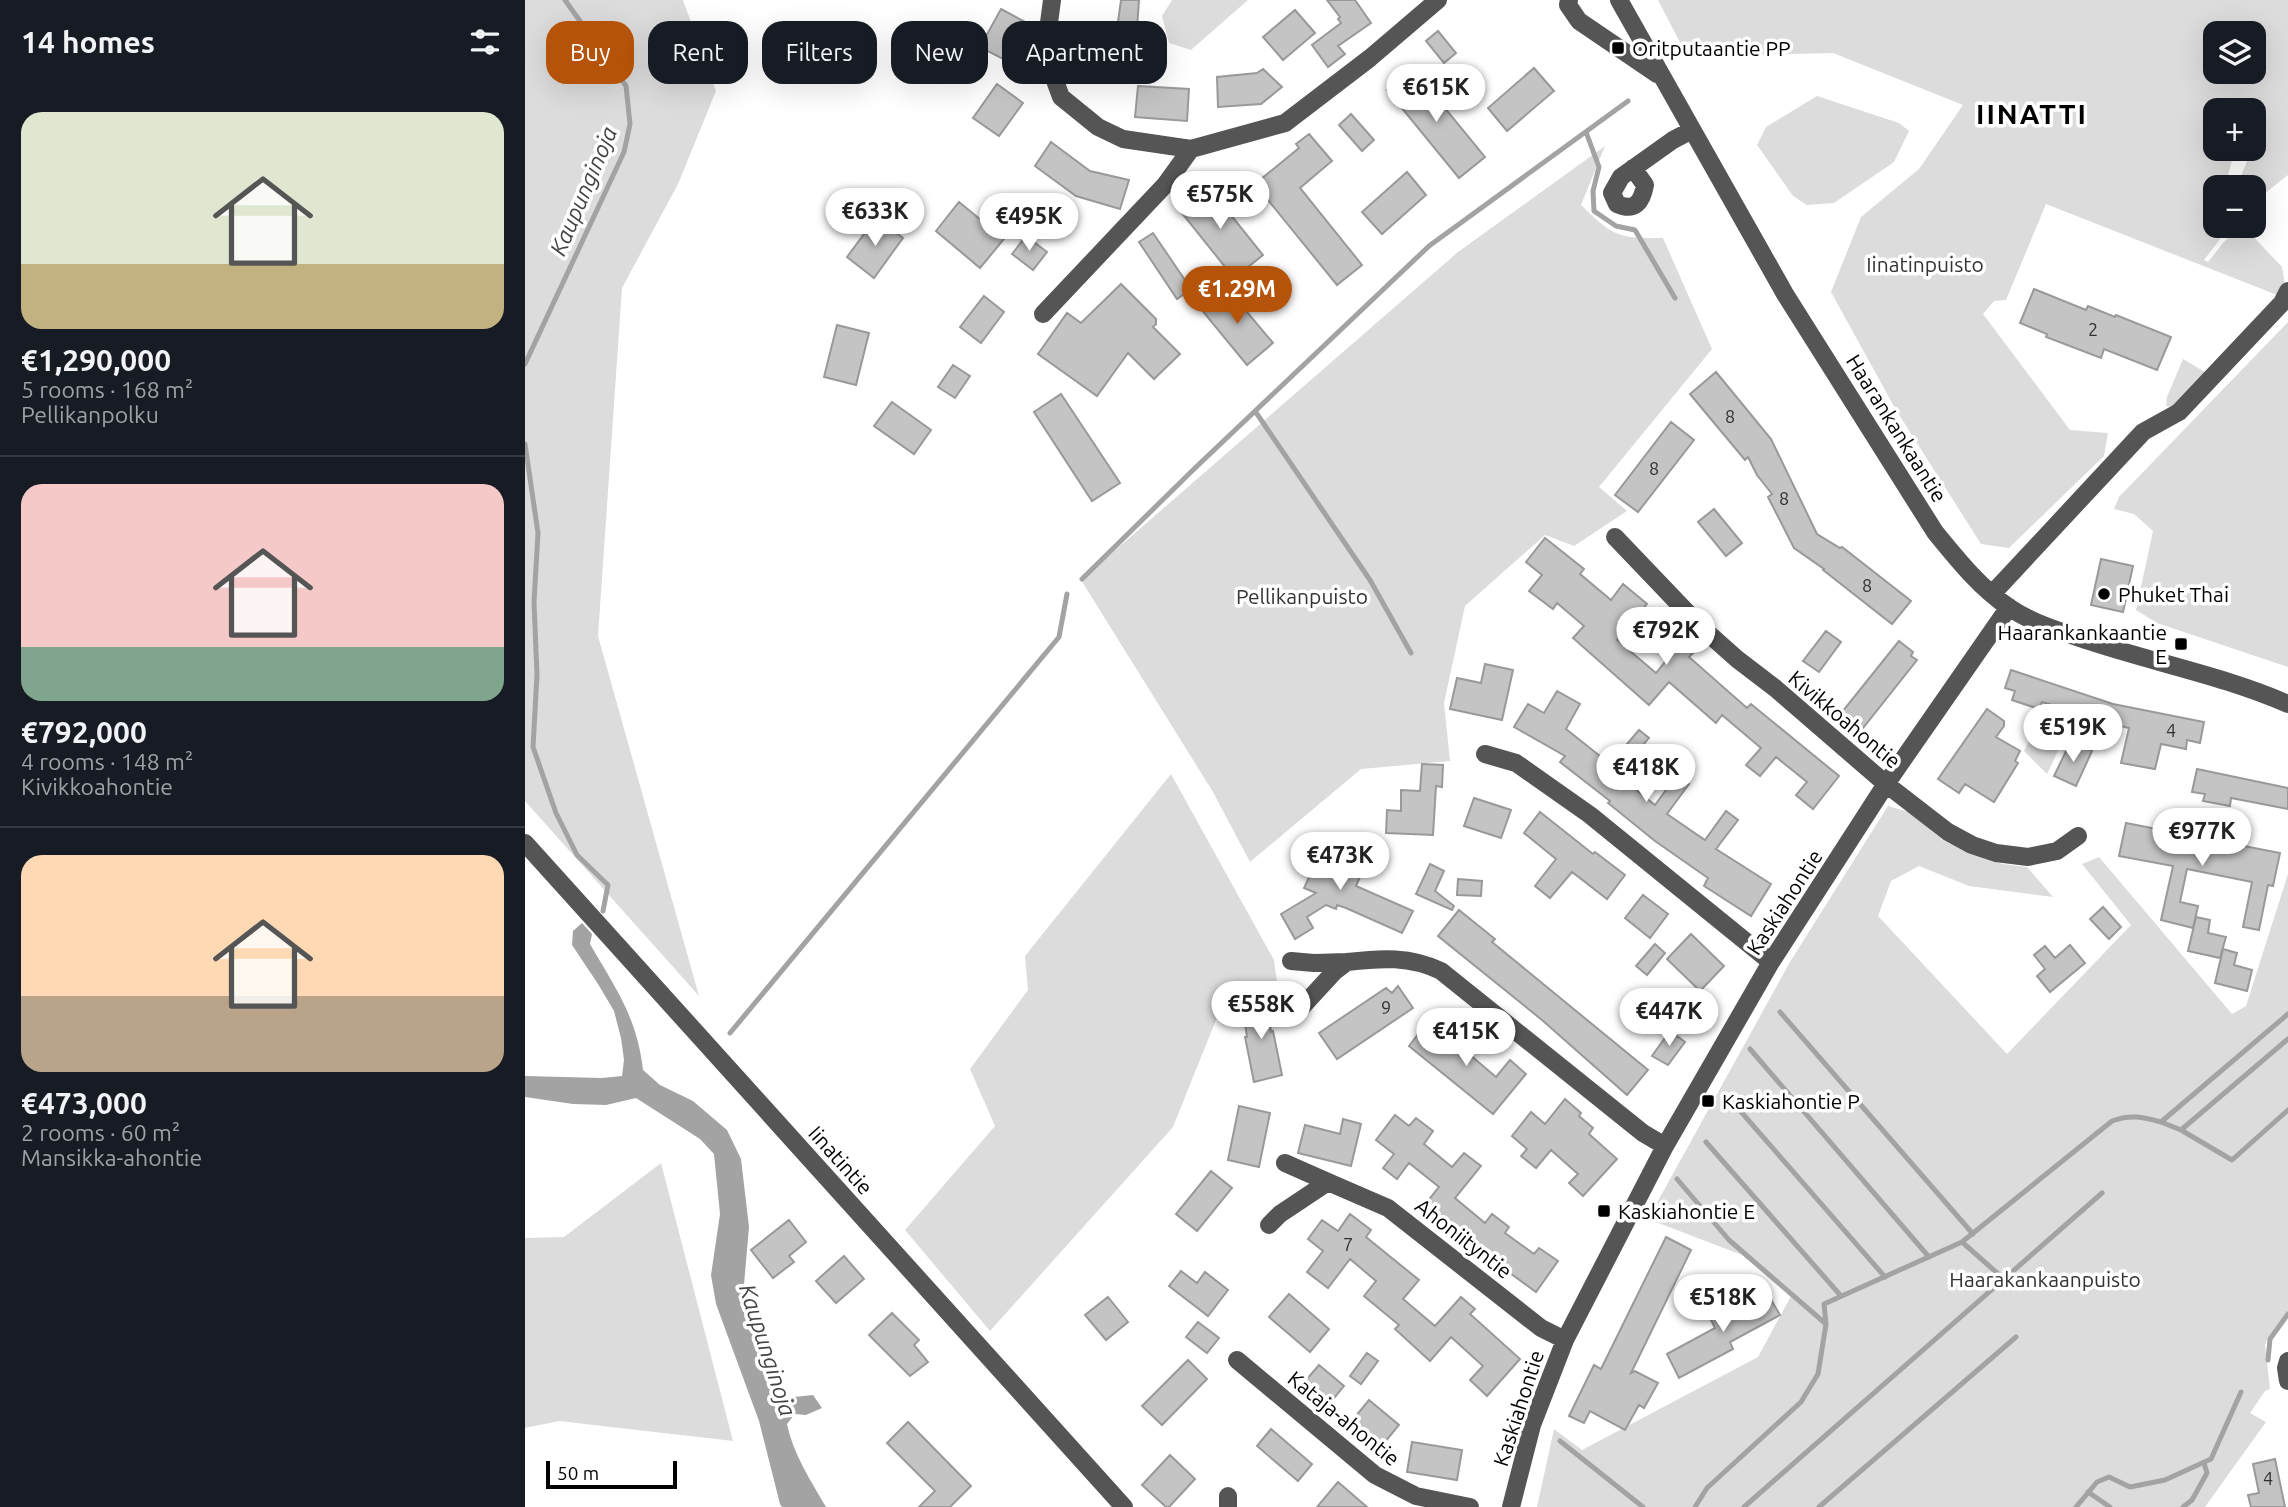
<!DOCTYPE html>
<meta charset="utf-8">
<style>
:root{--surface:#171b24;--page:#20242c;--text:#f1f3f6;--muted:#9ea1a6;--line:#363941;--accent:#b45309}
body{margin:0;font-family:Ubuntu,sans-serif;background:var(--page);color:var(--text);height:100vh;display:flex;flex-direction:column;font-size:26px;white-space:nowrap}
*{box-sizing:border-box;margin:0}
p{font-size:23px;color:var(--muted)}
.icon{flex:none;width:38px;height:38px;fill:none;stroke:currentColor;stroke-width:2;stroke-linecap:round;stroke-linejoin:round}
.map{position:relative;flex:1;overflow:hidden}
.sheet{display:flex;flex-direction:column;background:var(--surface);width:525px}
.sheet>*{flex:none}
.top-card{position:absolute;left:21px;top:21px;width:665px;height:63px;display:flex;gap:14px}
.fabs{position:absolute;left:1678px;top:21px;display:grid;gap:14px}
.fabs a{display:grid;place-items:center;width:63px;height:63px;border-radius:14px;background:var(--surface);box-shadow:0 7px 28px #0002;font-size:35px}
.scale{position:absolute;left:21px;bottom:18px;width:131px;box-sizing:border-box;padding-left:7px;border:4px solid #000;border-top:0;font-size:19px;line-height:24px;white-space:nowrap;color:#000;-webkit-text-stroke:5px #fff;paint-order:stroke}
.price{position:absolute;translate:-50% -60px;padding:0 16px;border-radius:24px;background:#fff;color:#222;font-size:23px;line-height:46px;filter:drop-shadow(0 2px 4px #0008)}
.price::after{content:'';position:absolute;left:50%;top:42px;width:21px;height:16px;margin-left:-10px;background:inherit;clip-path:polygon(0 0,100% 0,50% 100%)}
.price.selected{background:var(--accent);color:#fff}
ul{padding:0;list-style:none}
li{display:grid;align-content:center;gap:14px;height:371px;padding:0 21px}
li+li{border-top:2px solid var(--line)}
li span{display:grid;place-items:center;height:217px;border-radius:21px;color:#555}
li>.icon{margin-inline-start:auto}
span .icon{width:126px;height:126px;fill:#fffc;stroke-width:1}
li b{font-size:30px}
h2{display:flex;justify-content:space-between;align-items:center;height:84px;padding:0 21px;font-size:30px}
.tag{padding:0 24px;border-radius:21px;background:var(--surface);box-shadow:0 7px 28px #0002;font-size:24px;line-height:63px}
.tag.selected{background:var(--accent);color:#fff}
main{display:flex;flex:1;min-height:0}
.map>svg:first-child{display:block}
.green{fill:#dcdcdc;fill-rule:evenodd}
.water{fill:#a3a3a3}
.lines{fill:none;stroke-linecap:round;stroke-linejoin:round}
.stream{stroke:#a3a3a3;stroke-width:5}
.building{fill:#c4c4c4;stroke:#999;stroke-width:2}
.minor{stroke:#555;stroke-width:18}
.poi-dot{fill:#000;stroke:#fff;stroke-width:2.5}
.labels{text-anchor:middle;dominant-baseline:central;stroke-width:7;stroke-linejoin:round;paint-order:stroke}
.number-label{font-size:18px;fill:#313131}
.poi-label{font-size:21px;fill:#000;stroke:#fff;text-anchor:start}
.park-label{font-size:21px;fill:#333;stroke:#fff}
.street-label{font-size:21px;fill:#000;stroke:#fff}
.water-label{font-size:23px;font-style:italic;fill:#444;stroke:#fff}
.district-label{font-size:28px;font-weight:bold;letter-spacing:2px;fill:#000;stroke:#fff}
</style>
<main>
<section class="sheet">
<h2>14 homes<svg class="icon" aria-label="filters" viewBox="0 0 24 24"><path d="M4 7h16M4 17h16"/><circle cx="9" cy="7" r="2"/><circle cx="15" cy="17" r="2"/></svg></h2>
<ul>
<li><span style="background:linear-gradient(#dfe7d0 70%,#c2b280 0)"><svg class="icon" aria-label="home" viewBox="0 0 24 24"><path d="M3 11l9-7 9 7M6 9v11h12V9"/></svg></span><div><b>€1,290,000</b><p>5 rooms · 168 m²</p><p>Pellikanpolku</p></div></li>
<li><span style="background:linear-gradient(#f6c9c9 75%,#7fa58c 0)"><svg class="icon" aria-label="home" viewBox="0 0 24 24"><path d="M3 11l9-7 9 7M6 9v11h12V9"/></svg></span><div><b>€792,000</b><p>4 rooms · 148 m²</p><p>Kivikkoahontie</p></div></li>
<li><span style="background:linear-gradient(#ffd9b3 65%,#b9a48a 0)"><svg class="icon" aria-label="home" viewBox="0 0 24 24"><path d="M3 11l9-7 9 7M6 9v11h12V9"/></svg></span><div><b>€473,000</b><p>2 rooms · 60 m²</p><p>Mansikka-ahontie</p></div></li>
</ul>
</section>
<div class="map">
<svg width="1763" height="1507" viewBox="0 0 1763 1507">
<rect width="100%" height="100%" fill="#fff"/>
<path class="green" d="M0 0H158L191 91 153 184 97 288 73 636 174 996 0 801Z
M647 0H723L666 50 644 43 637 16Z
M1133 0H1763V175L1729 202V187H1714V181L1726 151 1716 149H1729V110H1690V149H1710L1700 187H1690V226H1705L1679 260 1683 262 1699 242 1713 228H1720L1757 267 1760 285 1758 294 1651 407 1641 406 1642 397 1658 359 1680 372 1752 295 1521 204 1481 300 1469 301 1458 314 1545 430 1583 433 1579 456 1484 548 1456 544 1371 410 1306 292 1336 217 1394 169 1438 105 1308 53 1162 56ZM1690 33H1729V72H1690Z
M1292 96 1374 123 1384 131 1369 162 1309 203 1282 205 1268 196 1232 145 1241 127Z
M1080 146 1056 205C1088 236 1093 239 1138 238L1187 349 1074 487 1102 511 1049 546 1020 535 940 606 919 703 925 761 836 769 725 862 688 792 556 580 933 252Z
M1763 322V667L1632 623 1611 610 1628 531 1609 514 1589 509 1594 497Z
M1532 727 1542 732 1522 774 1499 751 1509 731 1528 738Z
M646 774 749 960 752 983 697 1005 648 1127 465 1331 380 1230 470 1126 445 1069 503 990 500 956Z
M1363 806 1384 812 1419 841 1446 854 1478 864 1502 867 1528 897 1444 886 1394 866 1366 881 1353 916 1482 1054 1606 925 1557 864 1574 857 1707 1014 1721 1006 1763 874V1310L1742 1339 1740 1345 1745 1389 1740 1391 1725 1413 1741 1422 1680 1507H1012L1029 1429 1057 1450 1233 1357 1266 1296 1217 1255 1123 1219 1265 962Z
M136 1163 208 1441 34 1421 0 1428V1238L39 1237Z"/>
<path class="water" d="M57 923 67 934 65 944C91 989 112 1017 118 1070L135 1085 168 1101 202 1130 216 1159 224 1227 218 1296 259 1398 288 1395 297 1408 281 1415 270 1414 262 1424C268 1454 286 1481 301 1507H257L255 1504 234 1421 191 1304 186 1275 195 1214 189 1154 175 1139 111 1098 81 1105 48 1104 0 1097V1076L77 1078 97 1076 99 1060 96 1038 89 1011 73 984 47 945 48 931Z"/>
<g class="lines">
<path class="stream" d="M1061 132 1074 167 1068 191 1069 211 1091 226 1110 230 1150 298
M0 364 99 152 105 124 101 86 40 0
M730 411 845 580 886 653
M0 444 13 533 9 602 12 675 8 747 31 813 52 855 83 885 78 911
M557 579 669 469 904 246 1103 101
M1255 1012 1448 1234
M205 1033 534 637 542 594
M1225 1049 1404 1257
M1204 1098 1360 1277
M1636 1122 1656 1130 1707 1160 1763 1110
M1656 1130 1763 1039
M1181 1142 1316 1296
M1152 1179 1204 1240 1301 1324
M1437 1242 1479 1279
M1743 1360 1745 1339 1763 1314
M1035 1441 1118 1507
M1563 1492 1585 1507
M1170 1507 1182 1488 1276 1402 1293 1374 1301 1324 1299 1304 1437 1242 1587 1121C1605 1114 1618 1117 1636 1122L1763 1014
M1219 1507 1577 1193
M1294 1507 1491 1337
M1551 1507 1572 1482 1584 1477 1605 1487 1640 1480 1686 1459 1716 1392
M1658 1507 1667 1500 1682 1473 1679 1463"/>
</g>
<path class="building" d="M596 0H614L609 69 582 67 585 22H593Z
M802 0H830L846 23 813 46 820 54 803 67 787 45 816 23 813 19 815 17Z
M476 9 502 23 482 61 455 47Z
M770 10 790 33 758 60 738 37Z
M913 31 931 53 919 63 901 41Z
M1009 68 1029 91 982 131 963 108Z
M738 69 757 87 736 104 693 107 692 77 732 73Z
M888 69 960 157 934 178 862 90Z
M472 84 498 103 474 136 448 118Z
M613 86 664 89 662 121 610 117Z
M826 114 849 140 837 151 814 125Z
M784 134 807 161 775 188 837 265 812 285 730 184 774 148 771 144Z
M526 142 565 171 604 180 595 209 551 196 510 166Z
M882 172 901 195 857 234 837 212Z
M681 184 738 255 709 278 652 207Z
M434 202 479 239 455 268 411 231Z
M351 218 378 238 349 278 322 257Z
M628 233 666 289 652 299 614 242Z
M501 236 522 252 508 270 487 254Z
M596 284 631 319V324L628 327 655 354 629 379 603 353 572 396 513 354 542 313 556 323Z
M701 287 748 343 722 365 675 308Z
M1509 289 1561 310 1563 306 1590 317 1591 315 1646 337 1632 370 1579 349 1576 358 1521 337 1522 334 1495 323Z
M459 296 479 312 456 343 435 327Z
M312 325 344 333 331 385 299 377Z
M428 365 445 376 430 398 413 387Z
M1191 372 1246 439 1292 534 1315 548 1317 547 1386 601 1367 624 1298 570 1299 569 1269 548 1243 497 1247 494 1232 475 1223 457 1220 460 1165 394Z
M536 394 595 483 567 501 509 412Z
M367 402 406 430 389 454 349 426Z
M1146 422 1169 440 1113 512 1090 495Z
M1189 509 1217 543 1201 556 1173 522Z
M1020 538 1059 569 1055 574 1086 600 1098 584 1122 604 1092 640 1131 673 1155 643 1168 653 1164 657 1222 708 1226 704 1314 776 1288 809 1271 795 1282 782 1251 757 1235 776 1221 765 1236 748 1197 715 1191 723 1144 682 1124 705 1048 638 1059 626 1032 603 1028 609 1004 591 1017 575 1001 562Z
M1576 559 1608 566 1598 612 1566 605Z
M1301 631 1316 642 1294 672 1278 661Z
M1374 641 1388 652 1386 656 1392 660 1338 728 1317 712Z
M960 664 988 670 977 720 925 709 932 678 956 683Z
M1486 670 1588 704 1679 722 1675 743 1662 740 1661 749 1636 744 1630 769 1596 763 1604 728 1581 723 1517 702 1514 709 1487 700 1490 691 1480 688Z
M1032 691 1055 704 1041 729 1085 764 1114 730 1124 738 1093 775 1130 805 1152 775 1164 784 1142 814 1180 840 1201 811 1213 820 1191 849 1246 884 1226 916 1179 886 1183 878 1130 841 1083 803 1085 801 1035 762 1040 756 989 727 1003 704 1019 713Z
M1462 709 1479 721V726L1471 737 1495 751 1490 761 1493 763 1469 802 1440 784 1434 793 1413 779Z
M1546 741 1567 751 1551 786 1529 776Z
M897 764 918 765 917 787 911 786 908 835 861 833 862 810 876 811V790L895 791Z
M1672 769 1763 788V809L1706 798 1705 806 1678 801 1680 794 1667 792Z
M949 798 986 810 976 838 939 826Z
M1015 812 1068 854 1070 852 1100 875 1082 899 1047 872 1025 898 1010 886 1031 859 999 833Z
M1601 823 1755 853 1748 886 1743 885 1734 930 1718 927 1727 882 1662 869 1655 902 1673 906 1668 928 1636 920 1648 866 1594 856Z
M794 835 813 863 817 853 841 863 831 886 888 911 877 933 821 908 812 905 811 909 801 905 782 917 788 928 770 939 756 914 791 893 779 888 789 867 775 848Z
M905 864 919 871 910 891 929 906 927 910 891 894Z
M933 879 957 881 956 896 932 895Z
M1118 895 1143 914 1125 938 1100 918Z
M1578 907 1596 927 1584 939 1565 919Z
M934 910 970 939 967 942 1123 1070 1102 1095 1017 1020 913 936Z
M1671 917 1685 920 1683 933 1701 937 1695 958 1663 951Z
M1166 934 1199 966 1175 991 1142 959Z
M1130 944 1140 953 1122 975 1111 966Z
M1545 945 1560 963 1525 992 1512 976 1520 969 1509 955 1520 946 1530 958Z
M1698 949 1712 953 1709 965 1727 970 1722 991 1690 983Z
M873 986 888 1008 812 1059 794 1033 861 988 867 993Z
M741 999 746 1032 748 1031 757 1075 729 1082 720 1037H722L717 1003Z
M904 1020 940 1048 938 1049 971 1077 985 1060 1001 1074 968 1114 884 1046Z
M1145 1031 1160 1042 1143 1065 1127 1056Z
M1040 1099 1056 1113 1054 1116 1068 1128 1064 1134 1092 1159 1058 1196 1044 1183 1053 1174 1026 1150 1011 1168 996 1156 1002 1149 987 1136 1006 1112 1020 1124Z
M714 1106 745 1113 734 1167 703 1160Z
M870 1115 884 1126 891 1118 908 1131 899 1144 927 1167 939 1153 956 1166 930 1198 960 1223 967 1214 984 1227 980 1233 1009 1254 1014 1248 1033 1261 1011 1292 952 1249 950 1251 922 1228 926 1224 901 1203 914 1187 884 1163 872 1179 858 1168 869 1154 851 1140Z
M818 1119 836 1124 826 1166 773 1153 780 1125 815 1134Z
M686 1171 707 1188 672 1231 651 1214Z
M825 1214 846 1230 841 1237 894 1280 878 1299 910 1326 936 1297 950 1309 945 1314 995 1359 962 1396 945 1380 958 1366 926 1337 905 1361 870 1329 874 1325 839 1296 851 1281 825 1259 803 1288 782 1272 798 1251 783 1239 797 1220 813 1231Z
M264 1220 281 1242 264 1256 269 1262 248 1278 226 1250Z
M1141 1237 1166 1250 1106 1373 1110 1371 1133 1383 1119 1408 1114 1405 1100 1430 1065 1411 1059 1423 1044 1416 1069 1365 1076 1369Z
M319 1256 339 1279 311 1303 291 1281Z
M656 1271 672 1283 680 1272 703 1290 683 1316 644 1286Z
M1241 1291 1255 1315 1205 1342 1208 1349 1154 1378 1142 1354 1190 1328 1186 1320Z
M764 1294 804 1329 785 1352 744 1317Z
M583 1297 603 1322 581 1340 560 1315Z
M367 1313 394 1340 389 1345 403 1362 385 1376 344 1335Z
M673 1322 694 1338 682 1353 661 1337Z
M842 1353 853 1361 836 1384 825 1376Z
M663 1360 682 1379 637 1425 617 1406Z
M794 1365 819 1386 801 1408 775 1387Z
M844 1400 874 1425 855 1448 825 1423Z
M383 1422 446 1486 425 1507H394L410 1491 362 1443Z
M746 1429 787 1464 773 1481 732 1446Z
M887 1442 937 1450 932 1480 882 1472Z
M645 1455 670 1479 644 1507H641L617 1485Z
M1750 1459 1760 1507H1726L1723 1495 1734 1493 1728 1464Z
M813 1482 842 1507H792Z"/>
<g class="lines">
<path class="minor" d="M527 0 522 38 525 67 536 97 573 127 598 139 666 149 760 123 845 58 913 0
M1044 0 1043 5 1054 21 1132 74
M1094 0 1260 294 1410 532C1432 559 1456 589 1485 608 1509 624 1537 632 1564 641 1630 663 1699 676 1763 704
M1108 168 1120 185C1117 202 1110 212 1092 204L1087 193 1096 177 1148 140 1167 130
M518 314 640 185 666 149
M1090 537 1176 627 1212 659 1250 688 1361 784 1423 832 1447 845 1471 853 1503 857 1532 851 1553 836
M1467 594 1618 432 1654 412 1757 303 1763 291
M960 754 991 763 1065 815 1246 962
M0 843 599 1507
M766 961 789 963 822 962 810 971 775 1009
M822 962C856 958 885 956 916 971L1118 1133 1140 1146
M803 1182 863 1208 1016 1328 1040 1340
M744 1225 755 1214 803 1182 760 1163
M712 1360 850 1475 891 1496 945 1507
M1763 1361 1761 1368 1763 1381
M703 1496V1507
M986 1507 1007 1425 1040 1340 1140 1146 1246 962 1361 784 1484 607"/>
</g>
<g class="poi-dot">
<rect x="1086" y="41" width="14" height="14" rx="3.5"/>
<circle cx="1579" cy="594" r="7"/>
<rect x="1649" y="637" width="14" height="14" rx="3.5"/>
<rect x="1176" y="1094" width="14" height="14" rx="3.5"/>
<rect x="1072" y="1204" width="14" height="14" rx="3.5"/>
</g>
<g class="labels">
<g class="number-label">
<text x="1568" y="329">2</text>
<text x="1205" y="416">8</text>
<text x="1129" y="468">8</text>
<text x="1259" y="498">8</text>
<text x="1342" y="585">8</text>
<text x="1646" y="730">4</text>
<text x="861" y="1007">9</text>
<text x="823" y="1244">7</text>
<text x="1743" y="1478">4</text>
</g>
<g class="poi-label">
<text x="1107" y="48">Oritputaantie PP</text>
<text x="1593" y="594">Phuket Thai</text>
<text x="1642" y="632" text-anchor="end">Haarankankaantie<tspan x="1642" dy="24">E</tspan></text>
<text x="1197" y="1101">Kaskiahontie P</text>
<text x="1093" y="1211">Kaskiahontie E</text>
</g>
<g class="park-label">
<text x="1400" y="264">Iinatinpuisto</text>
<text x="777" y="596">Pellikanpuisto</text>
<text x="1520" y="1279">Haarakankaanpuisto</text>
</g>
<g class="street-label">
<text transform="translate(1372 428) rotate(58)">Haarankankaantie</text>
<text transform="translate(1320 719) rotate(40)">Kivikkoahontie</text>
<text transform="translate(1259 902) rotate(-57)">Kaskiahontie</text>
<text transform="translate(316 1160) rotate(48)">Iinatintie</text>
<text transform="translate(939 1238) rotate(38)">Ahoniityntie</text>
<text transform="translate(993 1408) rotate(-72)">Kaskiahontie</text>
<text transform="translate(819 1418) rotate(39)">Kataja-ahontie</text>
</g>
<g class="water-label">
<text transform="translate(58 191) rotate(-67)">Kaupunginoja</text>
<text transform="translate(243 1350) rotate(72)">Kaupunginoja</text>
</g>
<g class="district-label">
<text x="1507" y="113">IINATTI</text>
</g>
</g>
</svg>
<div class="fabs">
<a><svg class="icon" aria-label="layers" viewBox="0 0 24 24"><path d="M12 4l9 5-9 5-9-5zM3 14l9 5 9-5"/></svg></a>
<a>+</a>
<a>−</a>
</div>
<div class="scale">50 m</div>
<b class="price" style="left:911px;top:124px">€615K</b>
<b class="price" style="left:695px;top:231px">€575K</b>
<b class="price" style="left:350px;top:248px">€633K</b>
<b class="price" style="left:504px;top:253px">€495K</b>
<b class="price selected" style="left:712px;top:326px">€1.29M</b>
<b class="price" style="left:1141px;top:667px">€792K</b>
<b class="price" style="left:1548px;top:764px">€519K</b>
<b class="price" style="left:1121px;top:804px">€418K</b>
<b class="price" style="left:1677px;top:868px">€977K</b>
<b class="price" style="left:815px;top:892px">€473K</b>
<b class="price" style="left:736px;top:1041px">€558K</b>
<b class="price" style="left:1144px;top:1048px">€447K</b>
<b class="price" style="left:941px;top:1068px">€415K</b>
<b class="price" style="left:1198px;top:1334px">€518K</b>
<div class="top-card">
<a class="tag selected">Buy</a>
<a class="tag">Rent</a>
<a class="tag">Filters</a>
<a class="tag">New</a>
<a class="tag">Apartment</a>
</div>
</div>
</main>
